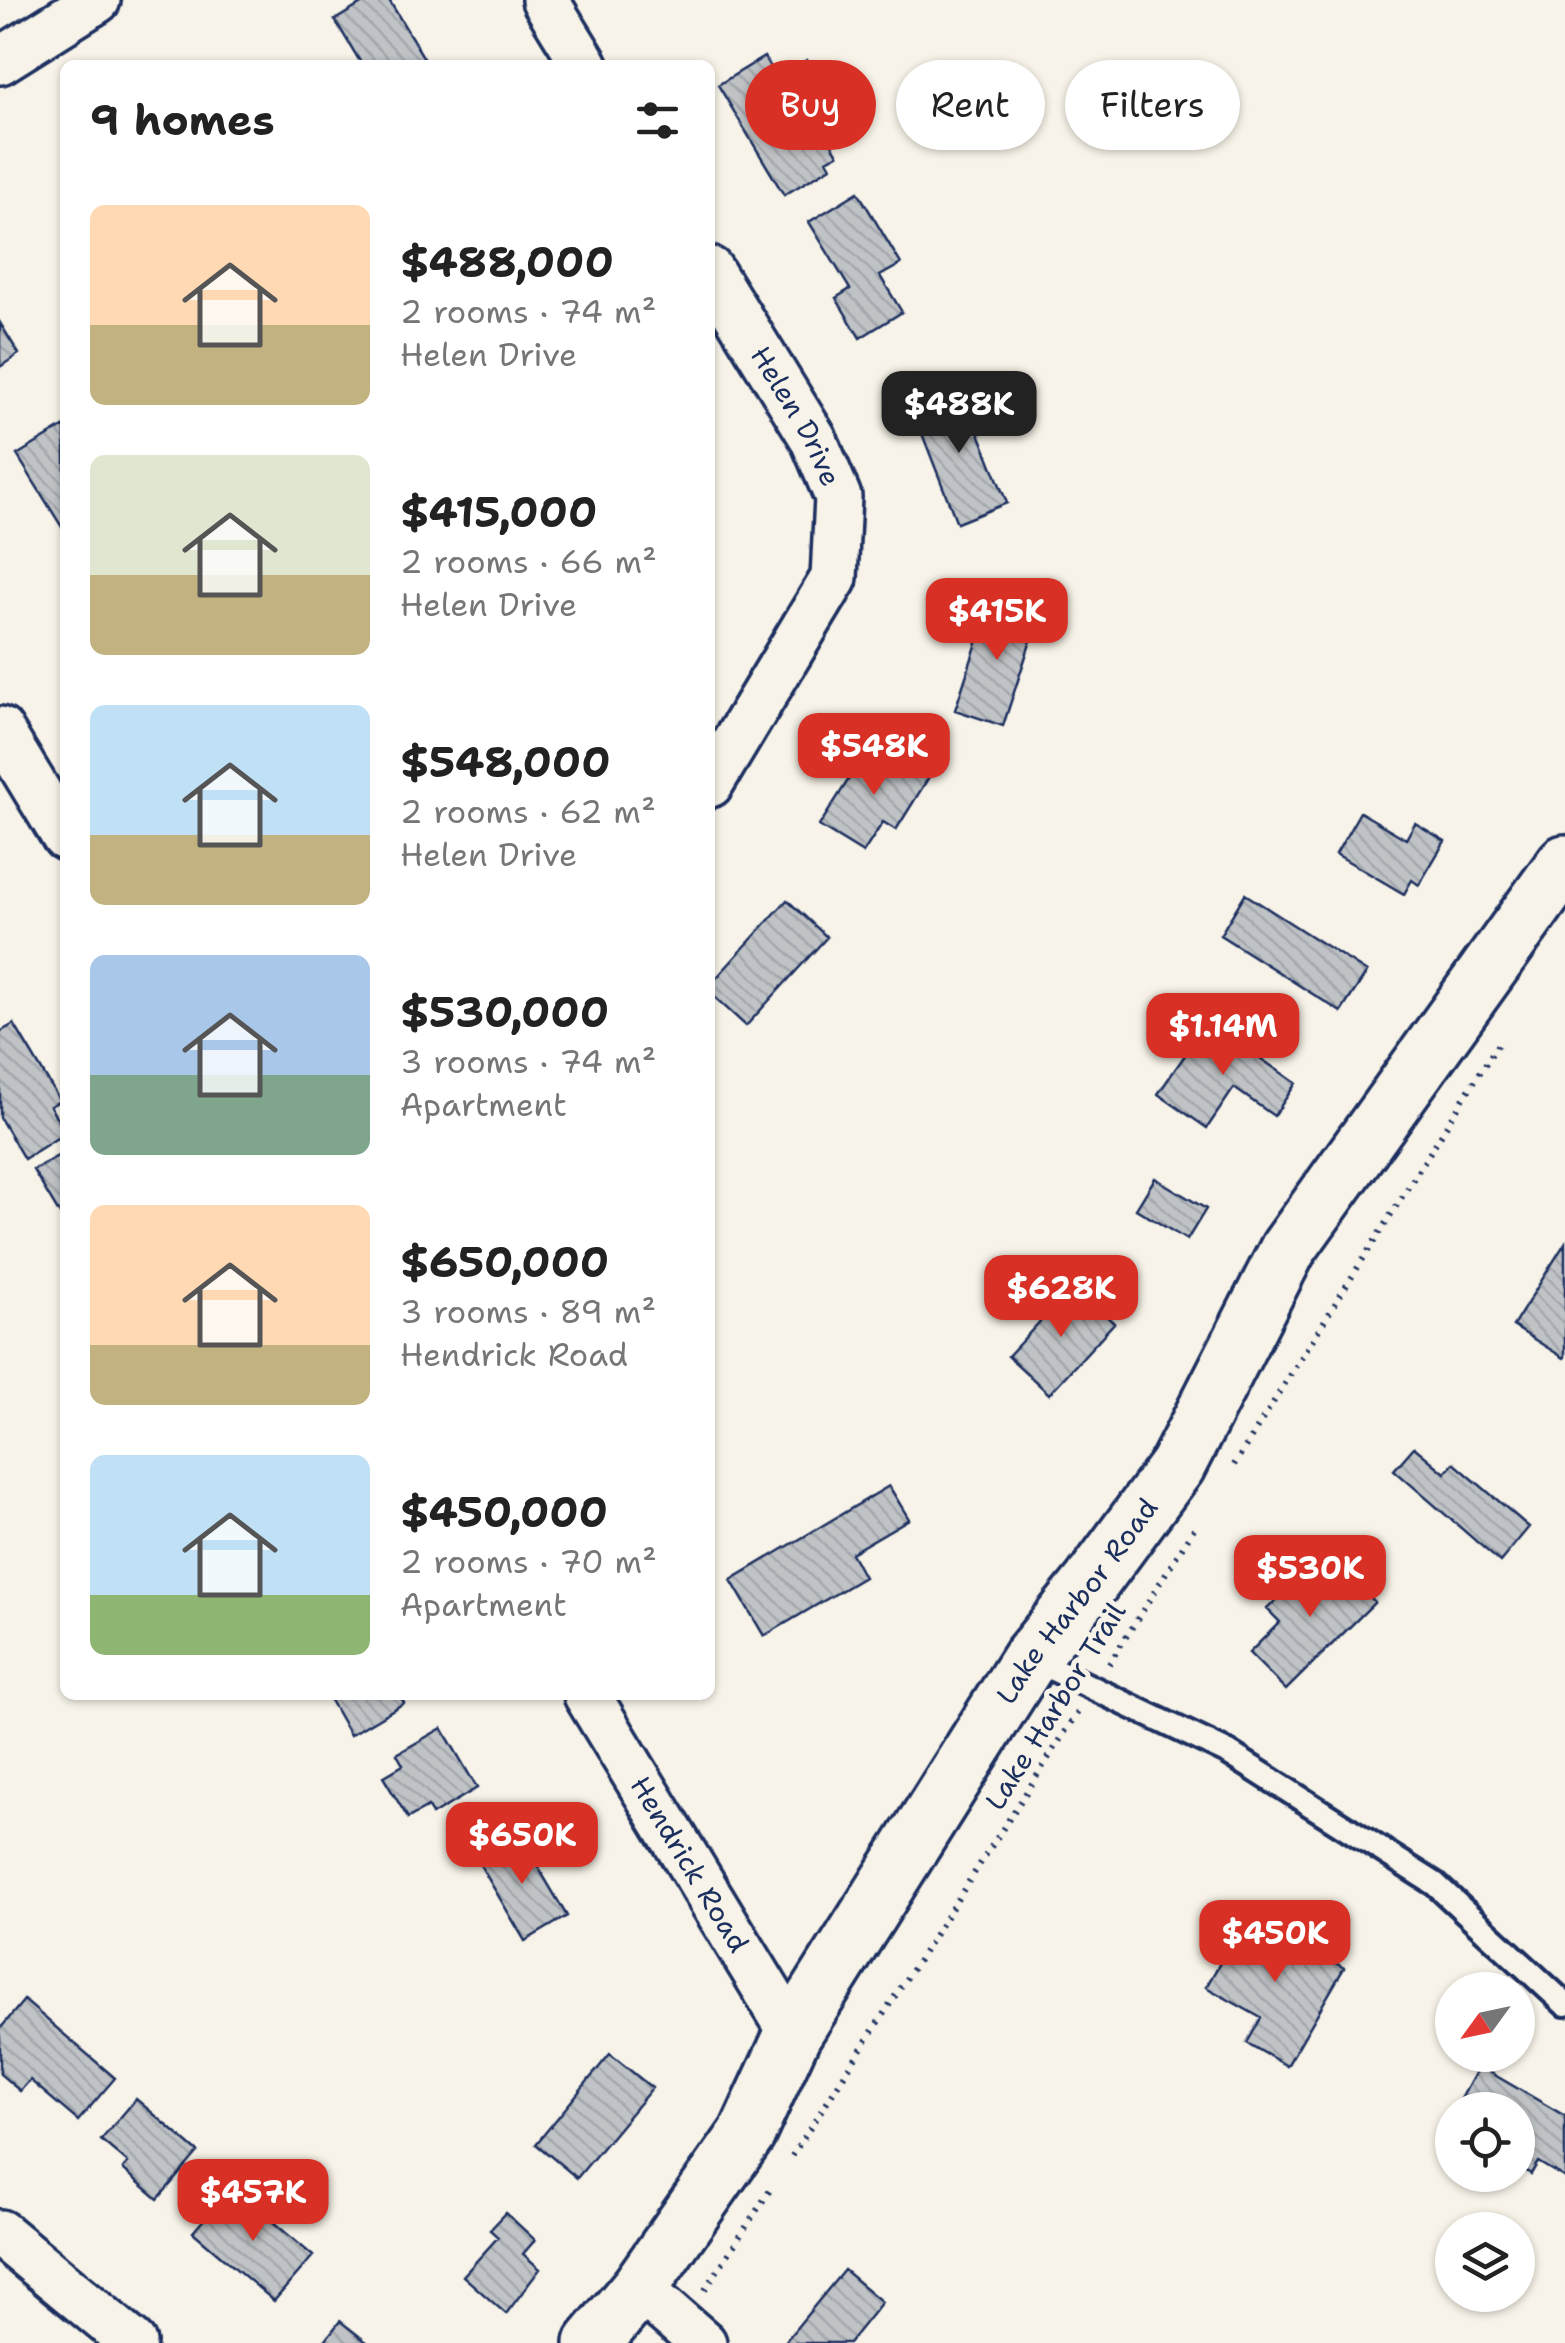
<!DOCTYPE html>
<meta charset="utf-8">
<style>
:root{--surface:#fff;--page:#f2f2f2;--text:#222;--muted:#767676;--accent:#d93025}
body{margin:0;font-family:"Shantell Sans",sans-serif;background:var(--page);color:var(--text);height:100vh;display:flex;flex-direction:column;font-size:38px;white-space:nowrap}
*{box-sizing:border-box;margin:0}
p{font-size:32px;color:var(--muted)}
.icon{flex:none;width:55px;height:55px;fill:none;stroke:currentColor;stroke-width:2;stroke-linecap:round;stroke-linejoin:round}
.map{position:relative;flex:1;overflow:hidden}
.panel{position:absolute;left:60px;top:60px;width:655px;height:1640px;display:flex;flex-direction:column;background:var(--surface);border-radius:15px;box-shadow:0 2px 8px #0004}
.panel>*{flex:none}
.hud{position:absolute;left:745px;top:60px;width:670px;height:90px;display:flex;gap:20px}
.needle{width:65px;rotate:237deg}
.buttons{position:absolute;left:1435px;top:1972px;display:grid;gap:20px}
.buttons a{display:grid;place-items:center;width:100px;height:100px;border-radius:50%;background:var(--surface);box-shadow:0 2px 8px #0004;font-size:50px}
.price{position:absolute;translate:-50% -85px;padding:0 22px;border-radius:20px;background:var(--accent);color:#fff;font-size:32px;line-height:65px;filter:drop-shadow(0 2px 5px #0008)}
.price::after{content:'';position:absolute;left:50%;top:60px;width:30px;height:22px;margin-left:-15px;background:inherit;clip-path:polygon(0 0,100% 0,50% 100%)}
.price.on{background:#222;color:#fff}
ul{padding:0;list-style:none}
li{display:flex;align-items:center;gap:30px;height:250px;padding:0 30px}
li span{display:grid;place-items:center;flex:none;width:280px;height:200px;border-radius:15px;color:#555}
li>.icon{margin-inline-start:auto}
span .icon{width:120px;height:120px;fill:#fffc;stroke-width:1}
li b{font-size:42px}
h2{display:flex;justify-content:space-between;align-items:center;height:120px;padding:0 30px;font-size:42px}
.tag{padding:0 35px;border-radius:45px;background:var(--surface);box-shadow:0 2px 8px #0004;font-size:35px;line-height:90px}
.tag.on{background:var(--accent);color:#fff}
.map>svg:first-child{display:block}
.building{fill:url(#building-back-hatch);stroke:#1b2f5e;stroke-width:2.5}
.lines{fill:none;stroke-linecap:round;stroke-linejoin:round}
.lane-casing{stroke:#1b2f5e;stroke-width:30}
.street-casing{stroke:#1b2f5e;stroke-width:52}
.secondary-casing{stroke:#1b2f5e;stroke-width:62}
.path{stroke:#1b2f5e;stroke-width:6;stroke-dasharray:2.5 8;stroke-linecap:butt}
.lane{stroke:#f7f3e8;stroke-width:22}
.street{stroke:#f7f3e8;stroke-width:45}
.secondary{stroke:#f7f3e8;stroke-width:55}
.labels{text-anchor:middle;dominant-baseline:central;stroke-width:10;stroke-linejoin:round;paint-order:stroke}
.street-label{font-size:28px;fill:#1b2f5e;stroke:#f7f3e8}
</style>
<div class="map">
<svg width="1565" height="2343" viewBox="0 0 1565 2343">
<defs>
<pattern id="building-back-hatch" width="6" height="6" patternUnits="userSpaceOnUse" patternTransform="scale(2.5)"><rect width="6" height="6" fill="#c0c3c5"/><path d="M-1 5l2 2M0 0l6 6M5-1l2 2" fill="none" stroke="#a4a8ac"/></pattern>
</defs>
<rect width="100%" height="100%" fill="#f7f3e8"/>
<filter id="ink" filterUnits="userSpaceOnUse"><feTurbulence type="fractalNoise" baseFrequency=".01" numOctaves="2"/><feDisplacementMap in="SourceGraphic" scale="20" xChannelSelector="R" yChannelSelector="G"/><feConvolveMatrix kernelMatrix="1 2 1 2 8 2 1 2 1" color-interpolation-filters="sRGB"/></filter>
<g filter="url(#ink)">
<path class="building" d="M368 0H389L428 65H362L335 20Z
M764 57 777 78 807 60 825 90 806 102 838 154 827 160 831 167 784 195 718 85Z
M858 192 901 264 880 276 902 312 860 338 836 298 850 289 809 222Z
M0 323 19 354 0 367Z
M961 388 1007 503 957 523 912 408Z
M65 426V532L17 455Z
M991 600 1039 616 1003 726 955 710Z
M873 741 929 777 896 830 883 822 863 853 819 826Z
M1360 812 1406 839 1415 823 1445 841 1419 885 1412 880 1404 894 1336 854Z
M1245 894 1367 972 1341 1012 1220 935Z
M787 900 827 937 746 1026 710 993V985Z
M1208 1022 1296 1083 1274 1116 1234 1088 1207 1128 1158 1094Z
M14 1024 60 1101 50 1106 65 1133 24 1159 0 1118V1032Z
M65 1152V1223L33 1170Z
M1155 1178 1206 1209 1187 1240 1136 1209Z
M1565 1243V1357L1564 1358 1513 1326Z
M1074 1285 1114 1323 1049 1394 1008 1356Z
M1414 1447 1445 1473 1454 1463 1529 1527 1500 1562 1394 1470Z
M889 1486 909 1519 851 1553 864 1577 764 1636 731 1580Z
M1325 1552 1375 1602 1286 1690 1249 1653 1280 1622 1267 1609Z
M327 1695H400L404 1703 350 1735Z
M442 1728 477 1788 432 1815 428 1807 408 1818 383 1777 403 1765 397 1754Z
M518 1833 567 1916 525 1941 476 1858Z
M1249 1913 1344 1968 1287 2066 1247 2043 1261 2018 1206 1987Z
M24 2000 115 2078 78 2121 30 2080 20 2091 0 2074V2029Z
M610 2054 652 2088 577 2178 536 2144Z
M1479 2066 1565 2116V2178L1538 2162 1531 2174 1518 2166V2110H1455Z
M136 2099 198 2152 158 2199 123 2169 128 2163 101 2140Z
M232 2187 313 2256 274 2301 193 2232Z
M506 2213 535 2240 523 2254 540 2269 506 2314 463 2276 498 2237 490 2230Z
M844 2270 882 2302 849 2343H784Z
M340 2321 368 2343H323Z"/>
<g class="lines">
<g class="lane-casing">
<path id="lane" d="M1030 1658 1229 1753 1435 1884 1565 2004"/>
</g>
<g class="street-casing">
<g id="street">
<path d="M545 0 585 65"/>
<path d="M0 61 97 0"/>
<path id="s1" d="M710 270 813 438 838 497 834 578 710 784"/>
<path d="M0 730 65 837"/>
<path id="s2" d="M587 1695 793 2034"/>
<path d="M0 2233 133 2343"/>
<path d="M639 2288 703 2343"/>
</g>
</g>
<g class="secondary-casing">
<g id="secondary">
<path id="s3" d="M593 2343 639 2288 747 2134 793 2034 1030 1658 1091 1583 1177 1466 1288 1249 1565 863"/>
</g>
</g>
<path class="path" d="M1234 1465 1501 1039
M1109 1664 1198 1522
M792 2156 1078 1712
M705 2290 772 2187"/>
<use href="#lane" class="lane"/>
<use href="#street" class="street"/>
<use href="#secondary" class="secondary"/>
</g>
</g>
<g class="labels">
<g class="street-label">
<text stroke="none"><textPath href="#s1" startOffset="170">Helen Drive</textPath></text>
<text stroke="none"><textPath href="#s3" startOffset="888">Lake Harbor Road</textPath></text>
<text transform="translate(1055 1706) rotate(-58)">Lake Harbor Trail</text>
<text stroke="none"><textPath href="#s2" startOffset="198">Hendrick Road</textPath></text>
</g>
</g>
</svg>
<div class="buttons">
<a><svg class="needle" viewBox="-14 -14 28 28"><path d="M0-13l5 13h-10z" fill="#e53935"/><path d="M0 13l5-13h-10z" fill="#767676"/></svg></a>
<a><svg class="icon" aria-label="locate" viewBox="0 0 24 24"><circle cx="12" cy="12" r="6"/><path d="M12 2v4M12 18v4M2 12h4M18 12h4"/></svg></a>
<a><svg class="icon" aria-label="layers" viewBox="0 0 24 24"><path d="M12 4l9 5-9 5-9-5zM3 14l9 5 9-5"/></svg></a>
</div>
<b class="price on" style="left:959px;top:456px">$488K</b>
<b class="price" style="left:997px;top:663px">$415K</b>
<b class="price" style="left:874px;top:798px">$548K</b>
<b class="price" style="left:1223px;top:1078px">$1.14M</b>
<b class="price" style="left:1061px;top:1340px">$628K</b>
<b class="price" style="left:1310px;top:1620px">$530K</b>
<b class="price" style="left:522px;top:1887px">$650K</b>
<b class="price" style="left:1275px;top:1985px">$450K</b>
<b class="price" style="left:253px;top:2244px">$457K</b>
<div class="hud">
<a class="tag on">Buy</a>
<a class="tag">Rent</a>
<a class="tag">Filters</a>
</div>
<section class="panel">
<h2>9 homes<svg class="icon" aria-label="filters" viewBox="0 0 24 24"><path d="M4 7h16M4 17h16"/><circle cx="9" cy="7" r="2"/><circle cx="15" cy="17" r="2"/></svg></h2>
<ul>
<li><span style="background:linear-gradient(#ffd9b3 60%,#c2b280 0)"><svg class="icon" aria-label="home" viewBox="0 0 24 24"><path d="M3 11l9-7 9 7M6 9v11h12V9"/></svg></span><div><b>$488,000</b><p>2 rooms · 74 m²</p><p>Helen Drive</p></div></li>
<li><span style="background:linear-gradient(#dfe7d0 60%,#c2b280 0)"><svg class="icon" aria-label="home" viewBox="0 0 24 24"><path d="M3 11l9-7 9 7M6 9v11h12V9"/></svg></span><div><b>$415,000</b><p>2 rooms · 66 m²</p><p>Helen Drive</p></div></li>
<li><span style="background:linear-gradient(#bfe0f5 65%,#c2b280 0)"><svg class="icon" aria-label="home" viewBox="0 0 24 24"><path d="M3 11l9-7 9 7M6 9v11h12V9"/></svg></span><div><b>$548,000</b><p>2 rooms · 62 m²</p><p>Helen Drive</p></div></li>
<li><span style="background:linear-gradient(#a9c7e8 60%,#7fa58c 0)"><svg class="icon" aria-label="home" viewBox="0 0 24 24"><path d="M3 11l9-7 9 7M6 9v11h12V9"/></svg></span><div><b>$530,000</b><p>3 rooms · 74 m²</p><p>Apartment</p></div></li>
<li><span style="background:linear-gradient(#ffd9b3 70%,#c2b280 0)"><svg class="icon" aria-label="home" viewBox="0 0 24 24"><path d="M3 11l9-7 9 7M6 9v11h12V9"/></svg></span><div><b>$650,000</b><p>3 rooms · 89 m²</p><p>Hendrick Road</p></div></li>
<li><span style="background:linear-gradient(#bfe0f5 70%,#8fb573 0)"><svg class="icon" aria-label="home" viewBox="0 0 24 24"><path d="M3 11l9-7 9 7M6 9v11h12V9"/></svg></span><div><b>$450,000</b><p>2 rooms · 70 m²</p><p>Apartment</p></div></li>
</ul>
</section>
</div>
